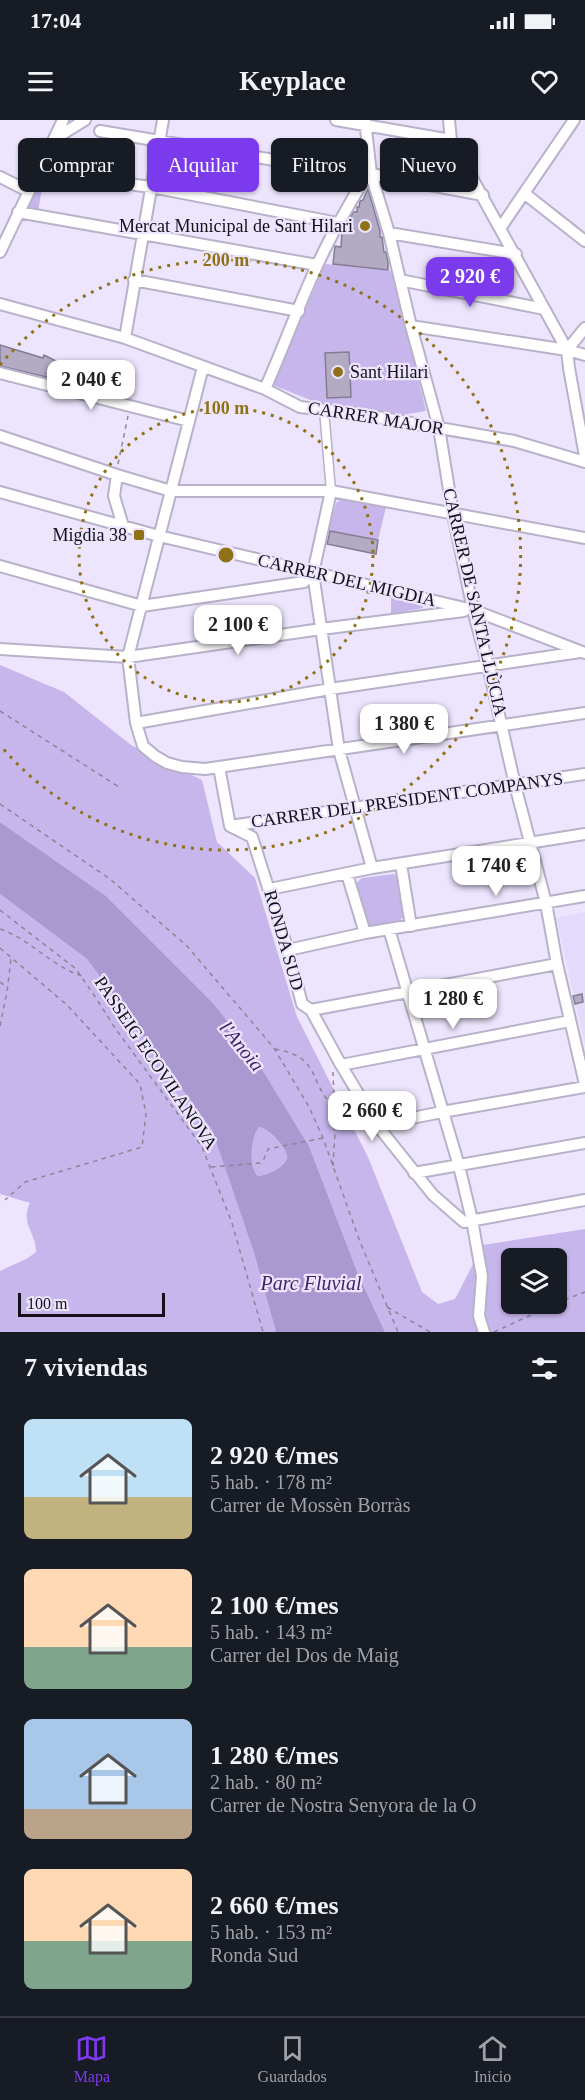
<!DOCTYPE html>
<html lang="es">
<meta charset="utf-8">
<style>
:root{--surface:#171b24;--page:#242831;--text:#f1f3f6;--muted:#9ea1a6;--line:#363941;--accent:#7c3aed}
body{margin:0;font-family:"Times New Roman",serif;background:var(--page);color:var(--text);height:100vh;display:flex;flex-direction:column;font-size:22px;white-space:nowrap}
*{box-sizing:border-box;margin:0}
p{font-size:20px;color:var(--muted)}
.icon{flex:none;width:33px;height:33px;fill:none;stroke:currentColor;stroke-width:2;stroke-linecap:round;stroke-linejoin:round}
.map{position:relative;height:1212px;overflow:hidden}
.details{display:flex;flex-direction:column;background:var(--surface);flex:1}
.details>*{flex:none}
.hud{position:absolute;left:18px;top:18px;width:549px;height:54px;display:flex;gap:12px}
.buttons{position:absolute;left:501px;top:1128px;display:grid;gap:12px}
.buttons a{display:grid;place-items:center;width:66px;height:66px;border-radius:9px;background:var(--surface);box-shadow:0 2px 4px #0004;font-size:30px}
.scale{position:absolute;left:18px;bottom:15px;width:147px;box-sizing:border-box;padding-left:6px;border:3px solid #131018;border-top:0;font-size:16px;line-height:21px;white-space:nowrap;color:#131018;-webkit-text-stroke:4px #ede5fe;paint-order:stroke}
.price{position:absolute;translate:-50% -51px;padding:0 14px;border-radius:12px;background:#fff;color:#222;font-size:20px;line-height:39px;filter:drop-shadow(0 2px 3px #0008)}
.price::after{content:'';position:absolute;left:50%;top:36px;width:18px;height:14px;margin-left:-9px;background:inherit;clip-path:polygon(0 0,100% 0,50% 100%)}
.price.selected{background:var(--accent);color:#fff}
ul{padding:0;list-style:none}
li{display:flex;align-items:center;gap:18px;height:150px;padding:0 24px}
li span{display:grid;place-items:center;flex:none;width:168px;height:120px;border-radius:9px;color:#555}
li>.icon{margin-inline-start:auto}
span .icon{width:72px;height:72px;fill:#fffc;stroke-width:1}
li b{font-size:26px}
h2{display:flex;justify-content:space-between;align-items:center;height:72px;padding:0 24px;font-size:26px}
.pill{padding:0 21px;border-radius:9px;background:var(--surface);box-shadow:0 2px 4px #0004;font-size:21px;line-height:54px}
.pill.selected{background:var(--accent);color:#fff}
.status{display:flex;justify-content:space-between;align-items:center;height:42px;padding:0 30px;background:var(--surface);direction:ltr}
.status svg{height:16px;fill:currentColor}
header{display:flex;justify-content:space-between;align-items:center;height:78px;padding:0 24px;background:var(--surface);font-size:27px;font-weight:700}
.tabs{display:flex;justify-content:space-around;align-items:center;height:84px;border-top:2px solid var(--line);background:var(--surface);font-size:16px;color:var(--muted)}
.tabs a{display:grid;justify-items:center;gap:3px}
.tabs .selected{color:var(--accent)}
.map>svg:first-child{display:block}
.built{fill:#e4dafb}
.green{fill:#c7b6ec;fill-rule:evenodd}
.water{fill:#aa98d0;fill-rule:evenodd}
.building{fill:#b3abc3;stroke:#837c93;stroke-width:1.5}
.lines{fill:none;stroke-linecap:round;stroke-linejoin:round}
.pedestrian-casing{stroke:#b9b1c9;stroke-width:11}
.minor-casing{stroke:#b9b1c9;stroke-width:14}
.path{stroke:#8b8697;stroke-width:1.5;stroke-dasharray:4.5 4.5;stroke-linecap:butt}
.pedestrian{stroke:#fff;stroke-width:8}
.minor{stroke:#fff;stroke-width:10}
.ring{fill:none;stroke:#8f7216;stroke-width:3;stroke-dasharray:3 6}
.poi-dot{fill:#8f7216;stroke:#ede5fe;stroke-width:2}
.labels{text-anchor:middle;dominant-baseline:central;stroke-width:4.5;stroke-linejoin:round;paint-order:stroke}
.poi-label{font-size:18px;fill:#131018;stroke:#ede5fe;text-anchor:end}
.street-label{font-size:18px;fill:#131018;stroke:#ede5fe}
.water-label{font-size:20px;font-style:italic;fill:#402467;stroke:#ede5fe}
.centre{fill:#8f7216;stroke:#ede5fe;stroke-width:3}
.ring-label{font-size:18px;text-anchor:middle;font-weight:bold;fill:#8f7216;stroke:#ede5fe;stroke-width:4.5;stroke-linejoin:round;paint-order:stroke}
</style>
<div class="status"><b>17:04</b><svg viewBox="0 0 49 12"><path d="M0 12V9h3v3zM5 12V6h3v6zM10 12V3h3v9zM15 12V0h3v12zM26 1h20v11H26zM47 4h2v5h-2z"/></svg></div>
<header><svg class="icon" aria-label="menu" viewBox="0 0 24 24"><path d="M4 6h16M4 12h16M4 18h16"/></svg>Keyplace<svg class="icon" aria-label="heart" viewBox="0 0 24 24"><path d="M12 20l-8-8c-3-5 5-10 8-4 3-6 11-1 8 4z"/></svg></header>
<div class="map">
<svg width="585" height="1212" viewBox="0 0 585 1212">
<rect width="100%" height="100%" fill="#ede5fe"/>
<path class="built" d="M585 792V925L556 798Z"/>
<path class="green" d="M41 55 44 56 38 92 29 91 27 82Z
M325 144 393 151 426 291 396 296 320 284 273 265Z
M343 378 386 387 378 420 328 411 336 383Z
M391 478 422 486 423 488 391 494Z
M0 545 64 572 131 625 202 660 217 722 255 758 297 897 368 1037 422 1172 438 1184 455 1179 483 1125 585 1109V1212H385L358 1154 309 1026 252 933 214 884 106 776 0 702ZM512 1138H556V1184H512Z
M394 754 398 758 404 796 398 802 371 806 367 804 355 764 362 758Z
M0 774 87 839 212 1010 254 1133 276 1212H0V1151L28 1138 36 1132C36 1112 20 1104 30 1083L0 1074Z
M259 1007C268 1007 289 1030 287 1038 284 1048 266 1055 258 1056 248 1046 251 1018 259 1007Z"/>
<path class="water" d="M0 702 106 776 214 884 252 933 309 1026 358 1154 385 1212H276L254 1133 212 1010 87 839 0 774ZM259 1007C268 1007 289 1030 287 1038 284 1048 267 1055 258 1056 248 1047 251 1017 259 1007Z"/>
<path class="building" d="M368 69 380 111V117H382L384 132H386L388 142V150L333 144 335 126 341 127 342 112 348 113 350 99 353 92H357V87H359L360 81 363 80Z
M0 225 43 238 44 235 60 243 55 259 0 246Z
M349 232 351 277 327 278 325 233Z
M330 411 378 420 376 434 327 424Z
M582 874 583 882 575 884 573 876Z"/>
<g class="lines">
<g class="pedestrian-casing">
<path id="pedestrian" d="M324 290 331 371"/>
</g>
<g class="minor-casing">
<path id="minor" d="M336 0 451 20
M365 0 371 54 389 113 411 206 439 308 453 394 473 490 488 546 515 665 546 783 557 844 585 964
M449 0 451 20 567 230 569 248 585 336
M100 11 358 54H371L483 75
M54 19 85 0
M37 52 151 67 338 103
M0 57 28 71
M524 73 585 121
M18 92 317 145
M501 107 574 0
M389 113 516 134
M0 132 63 0
M134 160 299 191
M400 160 544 189
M0 184 125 218 265 269 300 287 360 294 514 321 585 342
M411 206 567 230 585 235
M125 218 163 0
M567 230 585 208
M203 247 128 537 136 603 143 626 155 636 167 643 182 647 205 649 585 593
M0 253 189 301
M265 269C291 210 312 147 345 92 353 78 360 64 371 54
M0 316 117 355 171 371H331L585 418
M117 355 114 376 123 406
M331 371 313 453 339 630 372 748
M0 372 159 416 473 490 585 533
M0 446 142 486 304 462 313 453
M0 529 128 537 321 509 464 491
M136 603 330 569 580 532
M219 647 230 706
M230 706 252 717 288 830 302 884 311 890 341 945 377 1005 433 1075 464 1102 585 1080
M230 706 585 654
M401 744 411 806
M347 754 365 813
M270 769 372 748 585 714
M389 809 459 1046 472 1100 482 1156 479 1196 484 1212
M288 830 365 813 585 776
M311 890 557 844
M341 945 570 901
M377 1005 442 992 585 967
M414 1053 585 1023"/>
</g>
<path class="path" d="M118 344 128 296
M0 591 119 667
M0 684 110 759 187 826 274 928 309 987 323 1018 360 1122 398 1212
M0 790 76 849 96 878 115 908 202 1027 232 1103 263 1212
M0 809C30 819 51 846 82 856
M0 828 67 885 140 964 146 994 142 1027 25 1062 5 1080
M0 862 7 867
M0 906 7 872 11 839
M275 929C322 937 308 963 334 987
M333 1046 335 1013 333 952
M211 1047 260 1043 264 1039 268 1029 323 1018
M556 1183 585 1172
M387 1187 430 1212
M494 1212 555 1184"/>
<use href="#pedestrian" class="pedestrian"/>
<use href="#minor" class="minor"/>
</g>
<g class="ring">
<circle cx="226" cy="435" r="147"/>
<path d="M0 245A295 295 0 1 1 0 625"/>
</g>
<g class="poi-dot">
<circle cx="365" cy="106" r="6"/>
<circle cx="338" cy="252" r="6"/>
<rect x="133" y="409" width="12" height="12" rx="3"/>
</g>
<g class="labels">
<g class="poi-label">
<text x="353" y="106">Mercat Municipal de Sant Hilari</text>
<text x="350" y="252" text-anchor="start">Sant Hilari</text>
<text x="127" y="415">Migdia 38</text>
</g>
<g class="street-label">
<text transform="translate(376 298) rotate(9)">CARRER MAJOR</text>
<text transform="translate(347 460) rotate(13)">CARRER DEL MIGDIA</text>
<text transform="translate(475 482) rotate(77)">CARRER DE SANTA LLÙCIA</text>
<text transform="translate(407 680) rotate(-8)">CARRER DEL PRESIDENT COMPANYS</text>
<text transform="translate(284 820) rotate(74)">RONDA SUD</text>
<text transform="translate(156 943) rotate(56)">PASSEIG ECOVILANOVA</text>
</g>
<g class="water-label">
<text transform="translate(242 926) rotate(51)">l'Anoia</text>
<text x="311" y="1163">Parc Fluvial</text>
</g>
</g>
<circle cx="226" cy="435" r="9" class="centre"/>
<g class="ring-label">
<text x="226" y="146">200 m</text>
<text x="226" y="294">100 m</text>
</g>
</svg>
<div class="buttons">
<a><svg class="icon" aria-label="layers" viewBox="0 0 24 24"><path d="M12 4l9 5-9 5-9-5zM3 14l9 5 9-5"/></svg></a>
</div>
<div class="scale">100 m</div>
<b class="price selected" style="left:470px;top:188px">2 920 €</b>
<b class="price" style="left:91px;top:291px">2 040 €</b>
<b class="price" style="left:238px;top:536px">2 100 €</b>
<b class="price" style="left:404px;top:635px">1 380 €</b>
<b class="price" style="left:496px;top:777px">1 740 €</b>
<b class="price" style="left:453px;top:910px">1 280 €</b>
<b class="price" style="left:372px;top:1022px">2 660 €</b>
<div class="hud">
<a class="pill">Comprar</a>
<a class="pill selected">Alquilar</a>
<a class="pill">Filtros</a>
<a class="pill">Nuevo</a>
</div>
</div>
<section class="details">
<h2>7 viviendas<svg class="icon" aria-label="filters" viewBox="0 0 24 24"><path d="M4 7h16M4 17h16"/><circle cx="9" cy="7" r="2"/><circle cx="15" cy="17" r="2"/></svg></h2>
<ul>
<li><span style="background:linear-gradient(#bfe0f5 65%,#c2b280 0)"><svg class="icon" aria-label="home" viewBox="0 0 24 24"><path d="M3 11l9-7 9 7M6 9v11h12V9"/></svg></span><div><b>2 920 €/mes</b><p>5 hab. · 178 m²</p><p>Carrer de Mossèn Borràs</p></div></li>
<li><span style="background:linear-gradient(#ffd9b3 65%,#7fa58c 0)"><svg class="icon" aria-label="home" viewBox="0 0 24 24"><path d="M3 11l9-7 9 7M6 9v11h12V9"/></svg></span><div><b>2 100 €/mes</b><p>5 hab. · 143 m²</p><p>Carrer del Dos de Maig</p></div></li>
<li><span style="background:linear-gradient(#a9c7e8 75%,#b9a48a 0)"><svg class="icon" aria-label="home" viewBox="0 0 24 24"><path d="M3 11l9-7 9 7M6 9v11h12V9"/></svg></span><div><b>1 280 €/mes</b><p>2 hab. · 80 m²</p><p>Carrer de Nostra Senyora de la O</p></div></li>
<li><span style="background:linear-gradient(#ffd9b3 60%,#7fa58c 0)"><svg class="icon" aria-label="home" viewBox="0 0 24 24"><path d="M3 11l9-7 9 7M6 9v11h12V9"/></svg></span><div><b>2 660 €/mes</b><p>5 hab. · 153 m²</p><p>Ronda Sud</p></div></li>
</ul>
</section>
<nav class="tabs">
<a class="selected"><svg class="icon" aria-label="map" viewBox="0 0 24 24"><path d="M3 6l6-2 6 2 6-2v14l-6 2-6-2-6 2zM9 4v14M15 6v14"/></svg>Mapa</a>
<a><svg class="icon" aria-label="saved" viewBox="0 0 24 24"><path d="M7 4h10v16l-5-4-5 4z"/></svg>Guardados</a>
<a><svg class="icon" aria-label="home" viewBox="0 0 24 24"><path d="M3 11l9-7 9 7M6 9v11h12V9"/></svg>Inicio</a>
</nav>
